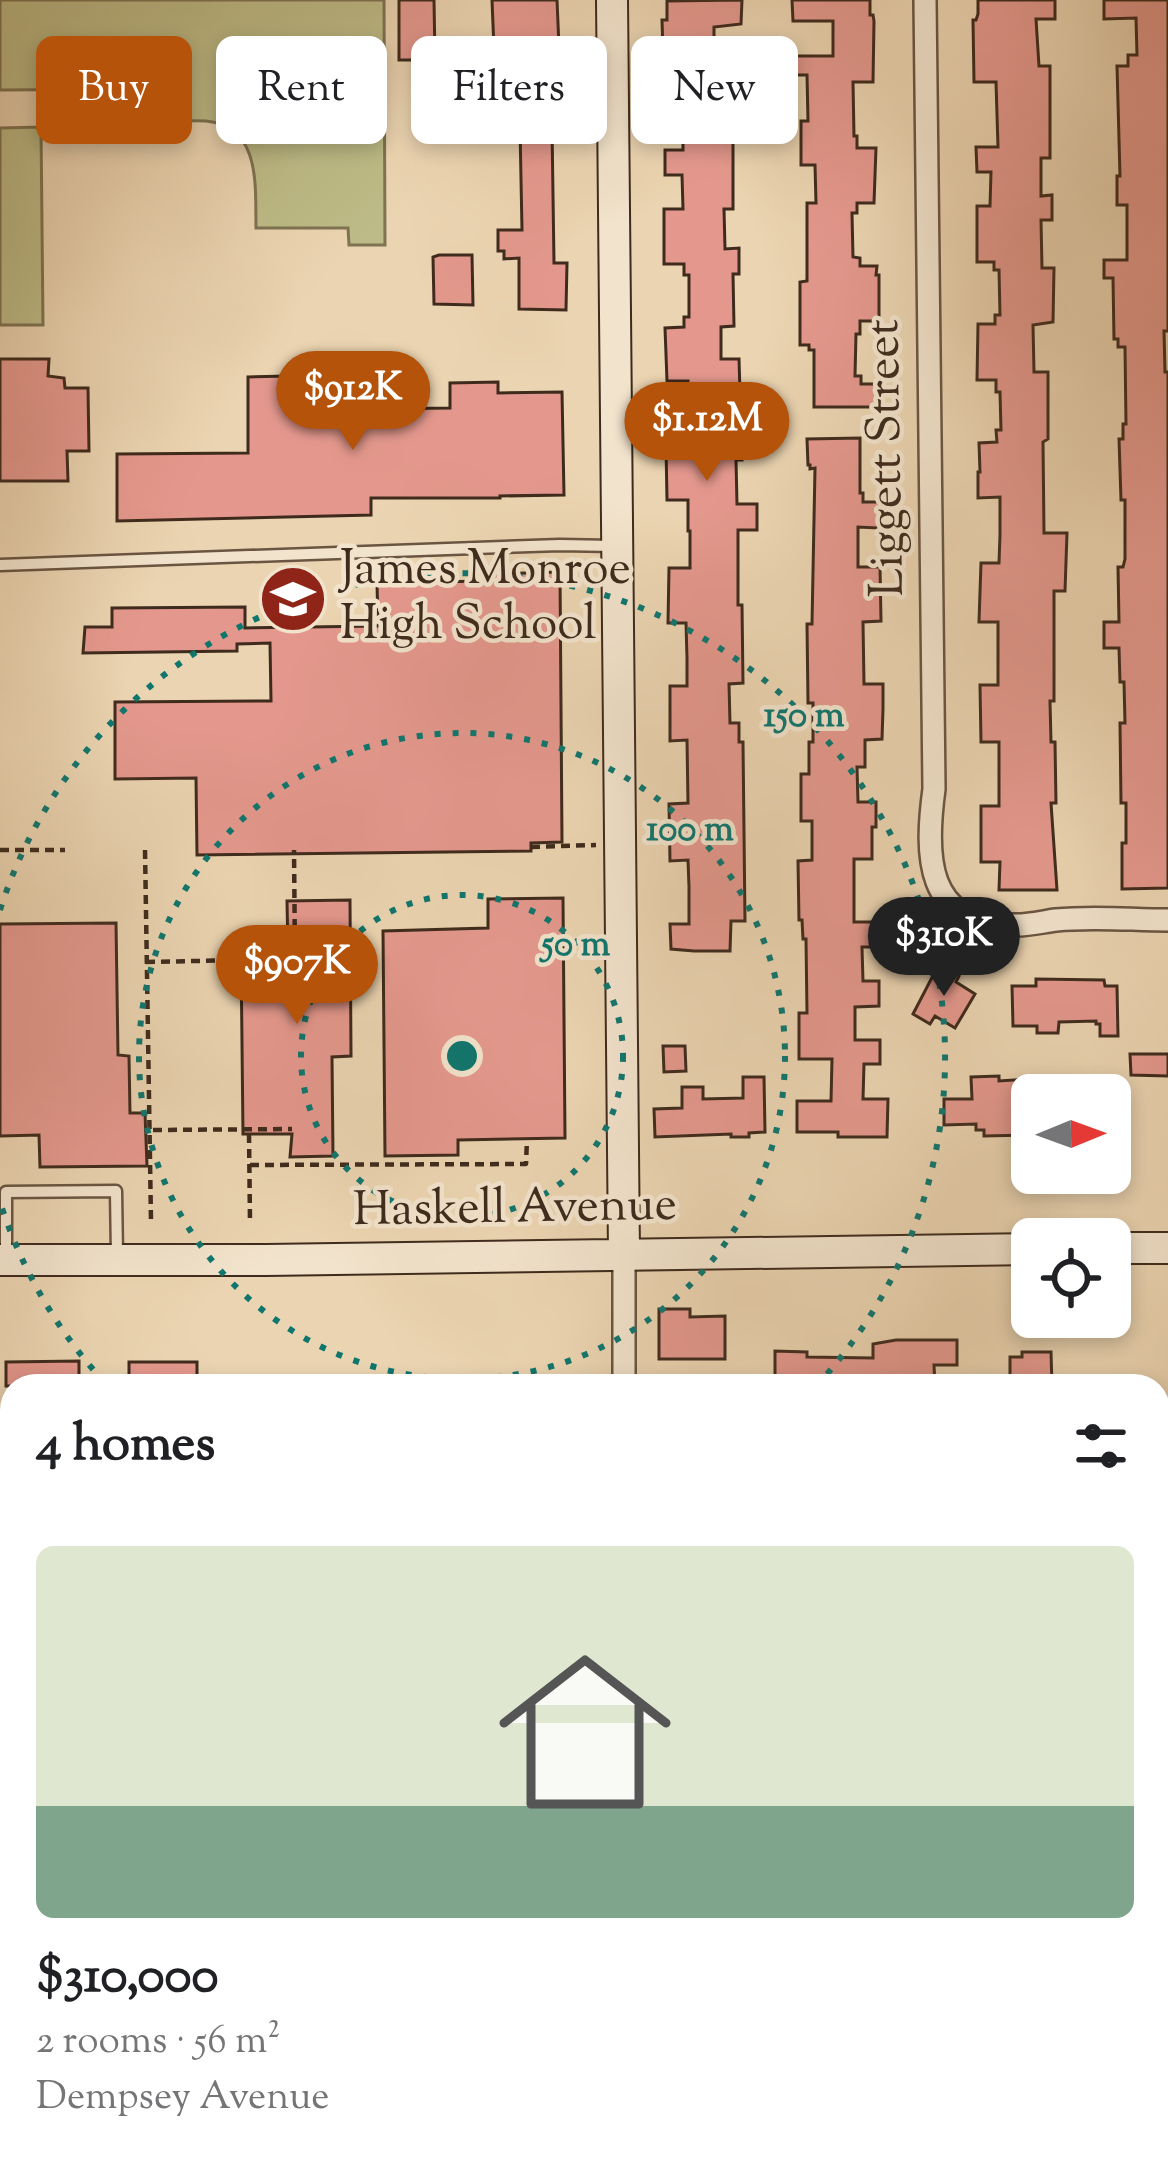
<!DOCTYPE html>
<meta charset="utf-8">
<style>
:root{--surface:#fff;--page:#f6f6f6;--text:#202124;--muted:#757577;--accent:#b45309}
body{margin:0;font-family:"Sorts Mill Goudy",serif;background:var(--page);color:var(--text);height:100vh;display:flex;flex-direction:column;font-size:45px;white-space:nowrap}
*{box-sizing:border-box;margin:0}
p{font-size:39px;color:var(--muted)}
.icon{flex:none;width:66px;height:66px;fill:none;stroke:currentColor;stroke-width:2;stroke-linecap:round;stroke-linejoin:round}
.map{position:relative;flex:1;overflow:hidden}
.side{position:absolute;left:0px;top:1374px;width:1170px;height:807px;display:flex;flex-direction:column;background:var(--surface);border-radius:36px 36px 0 0;box-shadow:0 6px 18px #0003}
.side>*{flex:none}
.top-card{position:absolute;left:36px;top:36px;width:1098px;height:108px;display:flex;gap:24px}
.needle{width:78px;rotate:89deg}
.controls{position:absolute;left:1011px;top:1074px;display:grid;gap:24px}
.controls a{display:grid;place-items:center;width:120px;height:120px;border-radius:18px;background:var(--surface);box-shadow:0 6px 18px #0003;font-size:60px}
.price{position:absolute;translate:-50% -102px;padding:0 27px;border-radius:42px;background:var(--accent);color:#fff;font-size:39px;line-height:78px;filter:drop-shadow(0 3px 6px #0008)}
.price::after{content:'';position:absolute;left:50%;top:72px;width:36px;height:27px;margin-left:-18px;background:inherit;clip-path:polygon(0 0,100% 0,50% 100%)}
.price.current{background:#222;color:#fff}
ul{padding:0;list-style:none}
li{display:grid;align-content:center;gap:24px;height:636px;padding:0 36px}
li span{display:grid;place-items:center;height:372px;border-radius:18px;color:#555}
li>.icon{margin-inline-start:auto}
span .icon{width:216px;height:216px;fill:#fffc;stroke-width:1}
li b{font-size:51px}
h2{display:flex;justify-content:space-between;align-items:center;height:144px;padding:0 36px;font-size:51px}
.tag{padding:0 42px;border-radius:18px;background:var(--surface);box-shadow:0 6px 18px #0003;font-size:42px;line-height:108px}
.tag.current{background:var(--accent);color:#fff}
.map>svg:first-child{display:block}
.green{fill:#bdbb87;stroke:#7e7352;stroke-width:3}
.building{fill:#e4988d;stroke:#3f2b1d;stroke-width:3}
.lines{fill:none;stroke-linecap:round;stroke-linejoin:round}
.lane-casing{stroke:#6a5542;stroke-width:15}
.street-casing{stroke:#6a5542;stroke-width:26}
.secondary-casing{stroke:#3f2b1d;stroke-width:34}
.highway-casing{stroke:#3f2b1d;stroke-width:40}
.path{stroke:#3f2b1d;stroke-width:4.5;stroke-dasharray:9 6;stroke-linecap:butt}
.lane{stroke:#f2e3cc;stroke-width:10}
.street{stroke:#f2e3cc;stroke-width:21}
.secondary{stroke:#f2e3cc;stroke-width:30}
.highway{stroke:#ebd4b1;stroke-width:36}
.ring{fill:none;stroke:#0f766e;stroke-width:6;stroke-dasharray:6 12}
.labels{text-anchor:middle;dominant-baseline:central;stroke-width:9;stroke-linejoin:round;paint-order:stroke}
.street-label{font-size:48px;fill:#3f2b1d;stroke:#f2e3cc}
.poi-label{font-size:48px;fill:#3f2b1d;stroke:#f2e3cc;text-anchor:start}
.centre{fill:#0f766e;stroke:#f2e3cc;stroke-width:6}
.ring-label{font-size:36px;text-anchor:middle;font-weight:bold;fill:#0f766e;stroke:#f2e3cc;stroke-width:9;stroke-linejoin:round;paint-order:stroke}
</style>
<div class="map">
<svg width="1168" height="2180" viewBox="0 0 1168 2180">
<rect width="100%" height="100%" fill="#ebd4b1"/>
<filter id="stains"><feTurbulence type="fractalNoise" baseFrequency=".00167" numOctaves="4"/><feColorMatrix values="0 0 0 0 .2 0 0 0 0 .09 0 0 0 0 .02 0 0 0 .5 -.17"/></filter>
<radialGradient id="worn" r=".72"><stop offset=".6" stop-color="#630" stop-opacity="0"/><stop offset="1" stop-color="#630" stop-opacity=".3"/></radialGradient>
<path class="green" d="M0 0H384L385 245H349L348 228H256C255 188 262 126 206 121 187 120 167 122 148 122L147 89 0 90Z
M41 127 43 325H0V128Z"/>
<path class="building" d="M399 0H434L435 60H399Z
M492 0H557L559 47 494 49Z
M742 0 741 24 714 27V61H727L728 73H733V209H724L725 249 739 248V274H733L734 326 721 327V359H739L742 460H736L737 504H757V530H738V605H742L743 683 729 684 730 723H739V742H743L745 921H731L730 951H694L671 949 670 924H689V887L688 860 670 861 669 804 688 803 687 740 670 741V686H687V658L686 623H668L669 568H690V531H688V500H667L666 446 685 445V433H689L688 381H667L665 328 684 327V317H689V275H684V264H664V209H683L682 175H665V150H683V141H686V83L664 84 662 20H667V1Z
M792 0H870V15H873L874 21 873 82H853L854 136H857V148H876L874 203H857V213H852L853 257 860 258V266H877L876 275H879V321H860V334H856L855 376H861V384H877V407H814V350H809V345H800V282L807 281V203H816L815 165H801V121H808L807 75H778L777 56H833V21H793Z
M978 0H1055V19H1036L1039 66H1050V158H1041V196L1052 195V220H1041L1042 268H1054L1053 322 1033 325 1034 372H1048V439L1043 442 1044 533H1067L1065 591H1054V701H1050L1051 742H1055L1056 803H1051L1057 890H999L1000 862H981V806H999V742H981L980 685H998V622H979L981 563H999L1000 535V497L978 498V472H980L979 443 997 442 996 430H1001L1000 392H996V380H977L978 324H995V315H1000L999 270H994V262H977V206H990L991 172H977L976 147H998L996 82H974L973 20H976L978 14Z
M1104 0H1168V331H1164L1165 372H1168V888L1122 889V843H1126V803H1121L1120 723H1125L1124 682H1120L1119 648H1104V622H1119L1118 567H1123L1125 559V500H1121L1119 439H1123V424H1126L1125 347H1118V339H1114L1113 278H1104V260H1127V205H1117V176H1120L1117 66H1128V55H1137L1136 18 1104 19Z
M552 127 554 263H567L566 310 519 309V258L504 259V251H498V230H522L520 128Z
M439 255H472L473 305 434 304 433 257Z
M0 359H49L48 376 64 378 65 388H88L89 451H67L68 481H0Z
M288 368 366 369V409L450 408V383L498 382V393L562 392 564 495 500 496V498H371V515L117 521V454L248 453V377L288 376Z
M860 438V493H863V502H879L878 528 858 527V567H880L881 621 863 622 864 684H883V709L882 739 865 740V767H857L858 802H876V827H872V859H854V922H872V947H862L863 981H879V1006L855 1007V1040H880V1064H864L863 1099H888L887 1137H838V1132H797V1101H831L832 1059H799V1013H807L806 939H803L802 920H799L798 861 812 860V821H801V774H809V742H813V703H808L807 624H812L815 468 810 469V465H808L807 439Z
M560 572 562 842 531 843V851L197 855 196 778 115 779V702L271 701 270 643 237 644V651L83 653 85 627H112V608L245 607V628L378 626 377 583 485 581V574Z
M563 898 565 1138 458 1140V1155L385 1156 383 931 488 928V899Z
M350 900 351 1056 332 1057 333 1156 290 1157 292 1134H243L241 953H288L287 901Z
M116 923 118 1055 129 1056 130 1113H145L147 1166 40 1167 39 1135 0 1136V924Z
M939 964 959 976 956 982 975 994 955 1028 935 1016 930 1024 913 1014Z
M1036 979 1104 980 1105 986H1117L1118 1036H1100V1024H1096V1021L1059 1022 1058 1033H1037V1026H1013L1012 986H1036Z
M663 1046H685L686 1071 664 1072Z
M1130 1054H1168V1076L1131 1075Z
M999 1076V1081L1030 1079 1032 1135 984 1136V1130H976V1124L944 1125V1099H972L971 1077Z
M743 1077H764L765 1132 749 1133V1137H731V1134L655 1137 654 1109 682 1108V1087H703V1099L743 1098Z
M659 1309H690V1317L725 1316V1359H659Z
M896 1340H957V1365H934L935 1386 796 1384V1386H775V1351L807 1352V1357L873 1358V1344Z
M1022 1352H1051L1052 1386H1010V1357H1022Z
M79 1361V1386H6V1362Z
M129 1362H197V1386H129Z"/>
<g class="lines">
<g class="lane-casing">
<path id="lane" d="M0 565 560 545 613 546
M6 1256V1192L116 1191 117 1256"/>
</g>
<g class="street-casing">
<path id="street" d="M925 0 934 789C925 855 925 924 1011 925 1027 926 1041 922 1056 920 1093 916 1132 920 1168 920
M624 1254V1386
M0 1918H12
M1158 1925 1159 1969"/>
</g>
<g class="secondary-casing">
<path id="secondary" d="M612 0 624 1254
M1110 1248H1168
M0 1260H266L1032 1249"/>
</g>
<g class="highway-casing">
<path id="highway" d="M0 2139 12 2140
M423 2169 463 2180"/>
</g>
<path class="path" d="M531 847 596 845
M0 850H65
M145 850 151 1221
M146 962 295 959 294 850
M153 1130 292 1129
M249 1134 250 1222
M250 1165 526 1164 527 1139"/>
<use href="#lane" class="lane"/>
<use href="#street" class="street"/>
<use href="#secondary" class="secondary"/>
<use href="#highway" class="highway"/>
</g>
<g class="ring">
<circle cx="462" cy="1056" r="161"/>
<circle cx="462" cy="1056" r="323"/>
<path d="M105 1383A484 484 0 0 1 0 1202M0 910A484 484 0 1 1 819 1383"/>
</g>
<defs>
<g id="school-disc" transform="scale(3.45)"><circle r="9.5" fill="#8f2418" stroke="#f2e3cc"/><path d="M0-5L7-2L0 1L-7-2ZM-4 1L0 2.5L4 1V4Q0 6-4 4Z" fill="#fff"/></g>
</defs>
<g fill-rule="evenodd">
<use href="#school-disc" x="293" y="599"/>
</g>
<g class="labels">
<g class="street-label">
<text transform="translate(888 458) rotate(-91)">Liggett Street</text>
<text transform="translate(515 1210) rotate(-1)">Haskell Avenue</text>
</g>
<g class="poi-label">
<text x="340" y="571">James Monroe<tspan x="340" dy="55">High School</tspan></text>
</g>
</g>
<circle cx="462" cy="1056" r="18" class="centre"/>
<g class="ring-label">
<text x="804" y="726">150 m</text>
<text x="690" y="840">100 m</text>
<text x="576" y="955">50 m</text>
</g>
<rect width="100%" height="100%" filter="url(#stains)"/>
<rect width="100%" height="100%" fill="url(#worn)"/>
</svg>
<div class="controls">
<a><svg class="needle" viewBox="-14 -14 28 28"><path d="M0-13l5 13h-10z" fill="#e53935"/><path d="M0 13l5-13h-10z" fill="#757577"/></svg></a>
<a><svg class="icon" aria-label="locate" viewBox="0 0 24 24"><circle cx="12" cy="12" r="6"/><path d="M12 2v4M12 18v4M2 12h4M18 12h4"/></svg></a>
</div>
<b class="price" style="left:353px;top:453px">$912K</b>
<b class="price" style="left:707px;top:484px">$1.12M</b>
<b class="price current" style="left:944px;top:999px">$310K</b>
<b class="price" style="left:297px;top:1027px">$907K</b>
<div class="top-card">
<a class="tag current">Buy</a>
<a class="tag">Rent</a>
<a class="tag">Filters</a>
<a class="tag">New</a>
</div>
<section class="side">
<h2>4 homes<svg class="icon" aria-label="filters" viewBox="0 0 24 24"><path d="M4 7h16M4 17h16"/><circle cx="9" cy="7" r="2"/><circle cx="15" cy="17" r="2"/></svg></h2>
<ul>
<li><span style="background:linear-gradient(#dfe7d0 70%,#7fa58c 0)"><svg class="icon" aria-label="home" viewBox="0 0 24 24"><path d="M3 11l9-7 9 7M6 9v11h12V9"/></svg></span><div><b>$310,000</b><p>2 rooms · 56 m²</p><p>Dempsey Avenue</p></div></li>
</ul>
</section>
</div>
